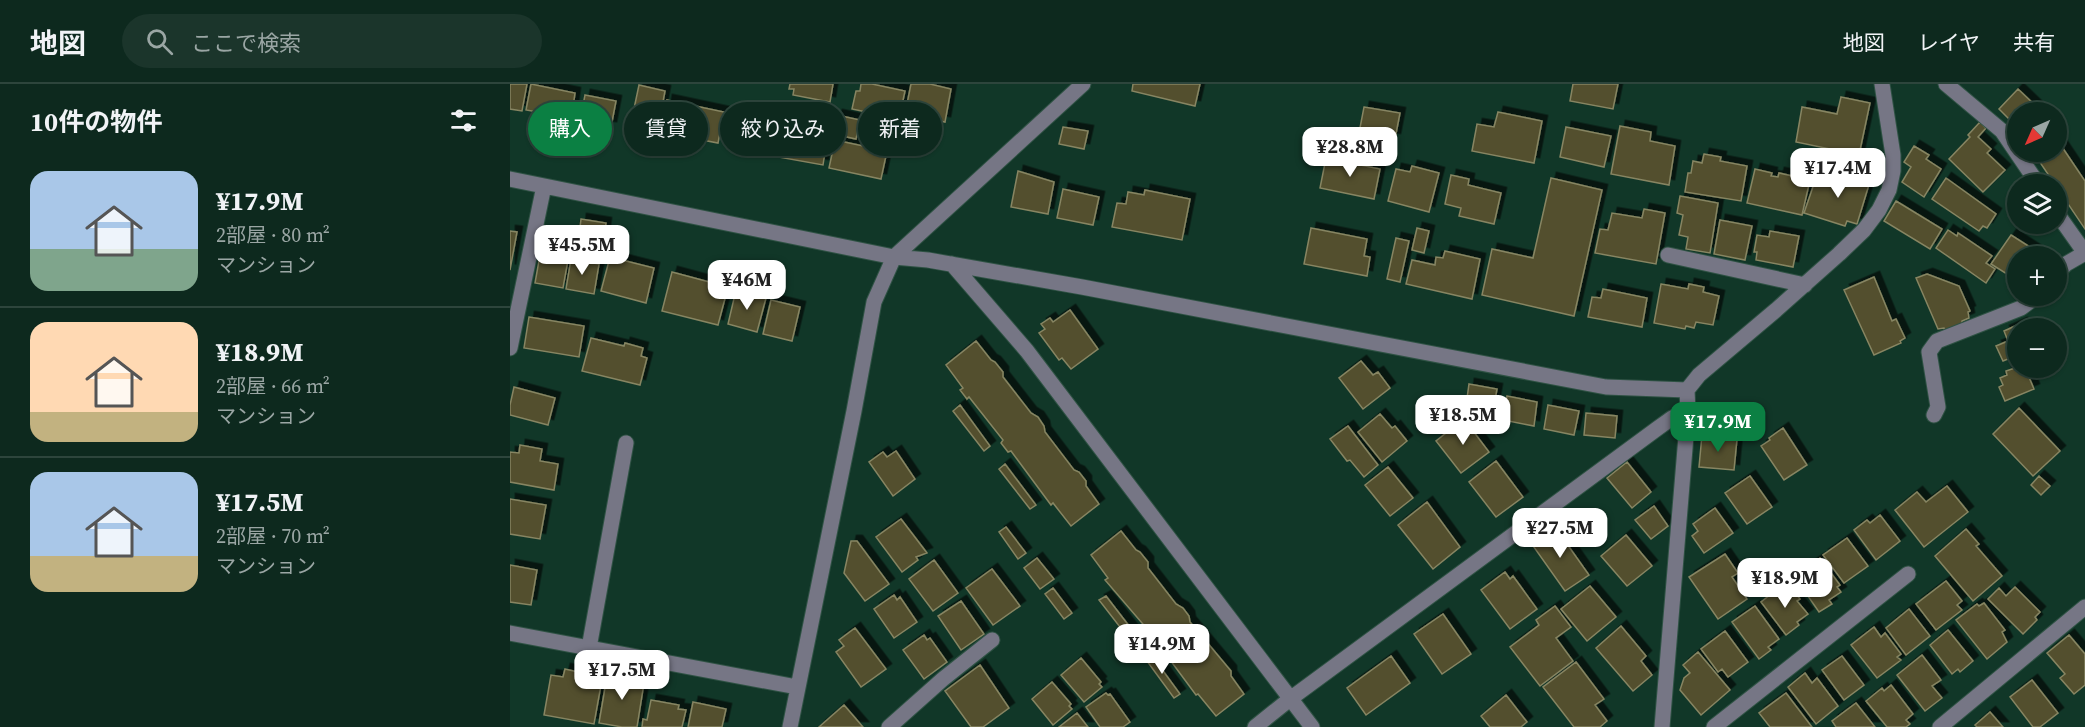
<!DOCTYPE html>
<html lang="ja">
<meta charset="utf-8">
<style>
:root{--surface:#0d291e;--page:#1b352b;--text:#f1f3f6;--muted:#9aa6a4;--line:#2d453c;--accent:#0b8043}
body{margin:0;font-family:"Source Serif 4","Noto Sans JP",serif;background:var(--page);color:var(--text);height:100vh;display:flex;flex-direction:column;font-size:22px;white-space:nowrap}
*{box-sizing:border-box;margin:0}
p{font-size:20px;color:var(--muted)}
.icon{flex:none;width:33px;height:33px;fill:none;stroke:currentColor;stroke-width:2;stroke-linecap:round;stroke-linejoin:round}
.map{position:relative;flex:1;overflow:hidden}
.details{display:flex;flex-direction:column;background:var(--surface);width:510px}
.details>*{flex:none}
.guide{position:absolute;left:18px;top:18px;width:570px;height:54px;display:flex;gap:12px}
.needle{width:39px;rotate:225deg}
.fabs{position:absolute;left:1497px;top:18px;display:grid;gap:12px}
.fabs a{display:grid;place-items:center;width:60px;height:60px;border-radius:50%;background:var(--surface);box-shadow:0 2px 4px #0004,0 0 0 2px var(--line);font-size:30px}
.price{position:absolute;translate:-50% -51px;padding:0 14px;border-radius:12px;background:#fff;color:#222;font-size:20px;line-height:39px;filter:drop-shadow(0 2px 3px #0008)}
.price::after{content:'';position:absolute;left:50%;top:36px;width:18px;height:14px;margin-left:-9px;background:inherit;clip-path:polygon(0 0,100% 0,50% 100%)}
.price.on{background:var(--accent);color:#fff}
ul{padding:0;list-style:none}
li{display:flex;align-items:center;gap:18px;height:150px;padding:0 30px}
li+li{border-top:2px solid var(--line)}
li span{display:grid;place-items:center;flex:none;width:168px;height:120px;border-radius:18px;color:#555}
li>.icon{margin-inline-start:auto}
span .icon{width:72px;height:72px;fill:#fffc;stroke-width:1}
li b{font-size:26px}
h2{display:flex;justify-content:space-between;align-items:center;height:72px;padding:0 30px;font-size:26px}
.tag{padding:0 21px;border-radius:27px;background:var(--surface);box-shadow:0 2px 4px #0004,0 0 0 2px var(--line);font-size:21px;line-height:54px}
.tag.on{background:var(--accent);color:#fff}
header{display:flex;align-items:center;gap:36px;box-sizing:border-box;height:84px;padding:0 30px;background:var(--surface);border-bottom:2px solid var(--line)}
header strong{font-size:28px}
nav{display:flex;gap:33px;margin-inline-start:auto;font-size:21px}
.search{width:420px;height:54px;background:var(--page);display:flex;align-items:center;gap:15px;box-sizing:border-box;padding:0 21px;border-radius:33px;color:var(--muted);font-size:22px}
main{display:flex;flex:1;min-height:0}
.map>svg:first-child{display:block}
.building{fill:#524f2e;stroke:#878562;stroke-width:1.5;filter:url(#shadow)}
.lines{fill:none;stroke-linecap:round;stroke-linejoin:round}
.minor-casing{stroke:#2f5244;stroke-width:17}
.minor{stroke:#767685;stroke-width:15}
</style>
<header>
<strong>地図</strong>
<div class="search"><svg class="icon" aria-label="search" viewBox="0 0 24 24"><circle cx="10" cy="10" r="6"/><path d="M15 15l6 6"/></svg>ここで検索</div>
<nav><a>地図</a><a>レイヤ</a><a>共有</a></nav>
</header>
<main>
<section class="details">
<h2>10件の物件<svg class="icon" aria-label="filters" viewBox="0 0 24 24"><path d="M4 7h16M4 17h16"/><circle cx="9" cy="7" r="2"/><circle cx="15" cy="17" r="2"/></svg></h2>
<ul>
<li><span style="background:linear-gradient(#a9c7e8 65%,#7fa58c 0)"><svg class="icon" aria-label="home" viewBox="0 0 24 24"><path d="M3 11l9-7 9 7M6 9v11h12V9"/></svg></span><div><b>¥17.9M</b><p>2部屋 · 80 m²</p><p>マンション</p></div></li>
<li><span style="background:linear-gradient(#ffd9b3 75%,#c2b280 0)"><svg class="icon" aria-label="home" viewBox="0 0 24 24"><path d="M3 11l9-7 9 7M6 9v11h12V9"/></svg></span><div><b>¥18.9M</b><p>2部屋 · 66 m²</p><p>マンション</p></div></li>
<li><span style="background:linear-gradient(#a9c7e8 70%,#c2b280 0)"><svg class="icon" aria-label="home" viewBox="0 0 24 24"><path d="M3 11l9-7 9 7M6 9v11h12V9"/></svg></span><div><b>¥17.5M</b><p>2部屋 · 70 m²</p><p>マンション</p></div></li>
</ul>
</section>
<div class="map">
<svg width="1575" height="643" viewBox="0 0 1575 643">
<defs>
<filter id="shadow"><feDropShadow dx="5.5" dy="-5.5" stdDeviation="0" flood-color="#0009"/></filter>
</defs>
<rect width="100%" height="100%" fill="#113728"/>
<path class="building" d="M0 0H17L12 27 0 25Z
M21 0 65 9 63 23 68 24 66 35 16 26Z
M280 0H323L320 18 283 11 284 5H279Z
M351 0H362L395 7 389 35 342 25 346 7H350Z
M401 0H420L441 5 435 38 395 30Z
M623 0H690L685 22 622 7Z
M1063 0H1108L1103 25 1060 17Z
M129 1 155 7 148 45 121 39Z
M1508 5 1530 26 1528 28H1508V44L1489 25Z
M75 11 106 17 101 43 70 37Z
M1331 13 1360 19 1349 71 1286 58 1292 23 1327 30Z
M157 16 214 28 208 59 151 48Z
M854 23 890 29 885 55 849 49Z
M229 24 237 26 235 36 241 37 237 54 242 55 239 69 220 65Z
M988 28 1032 37 1024 79 962 67 967 40 984 43Z
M327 31 350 36 346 55 323 50Z
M263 36 281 40 279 48 317 55 313 81 257 71Z
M1470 38 1476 44 1468 53 1481 65 1477 69 1495 86 1473 108 1439 75 1460 53 1458 51Z
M1110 42 1141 48 1140 57 1165 62 1159 101 1101 90Z
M553 43 578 47 574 65 549 60Z
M1056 43 1101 52 1094 83 1050 73Z
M1546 54 1575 97V145L1523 68H1546Z
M325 56 377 67 371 95 319 84Z
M1404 62 1419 71 1416 75 1431 85 1414 113 1392 98 1401 83 1394 78Z
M1194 70 1211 73 1210 77 1237 82 1231 117 1175 108 1178 89H1181L1183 77 1192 79Z
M816 74 870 85 864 115 810 104Z
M902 82 929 89 919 128 878 117 886 85 900 88Z
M1245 85 1262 89 1261 92 1268 93 1269 89 1300 96 1292 131 1237 119Z
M508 87 544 98 538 130 501 123Z
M1345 88 1361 94 1347 140 1337 137 1335 142 1294 129 1306 94 1313 97 1316 89 1342 98Z
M941 91 959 95 958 101 991 109 984 140 949 132 951 124 935 120Z
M1041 94 1092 106 1064 232 972 211 982 165 1023 174Z
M1436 94 1486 130 1477 144 1473 142 1469 147 1422 115Z
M553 105 589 113 583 141 547 134Z
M635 106 680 115 672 156 602 143 607 119 616 120 618 108 634 111Z
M1170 112 1208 119 1200 169 1176 165 1178 153 1169 151 1173 131 1167 129Z
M1386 117 1432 145 1420 165 1374 137Z
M1134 125 1155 129 1146 180 1085 169 1090 145 1098 146 1102 129 1132 134Z
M71 135 96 139 91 174 65 169 66 164 62 163 65 143 70 144Z
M1210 136 1242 142 1235 176 1204 170Z
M801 144 857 155 854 172 860 173 857 192 794 180Z
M907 144 919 147 914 169 902 166Z
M1438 146 1447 152 1448 149 1482 172 1476 179 1485 185 1476 199 1426 164Z
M0 147 7 148 0 186Z
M1260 147 1289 152 1283 183 1246 176 1247 168H1244L1247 151 1259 153Z
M1501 151 1534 172H1508V197L1481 180Z
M886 154 899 157 890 198 877 195Z
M935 167 970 175 962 215 896 200 902 176 925 181 926 173 933 174Z
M30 171 58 176 53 204 25 199Z
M100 173 144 184 136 219 91 207Z
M61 175 89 180 84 210 56 205Z
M162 188 218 203 208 241 152 227Z
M1417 190 1449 202 1460 227 1458 228 1459 234 1452 237V240L1435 247 1434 244 1428 245 1406 194Z
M1364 193 1382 237 1386 235 1395 254 1390 257 1391 259 1364 271 1334 206Z
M1151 200 1178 205 1179 200 1194 203 1193 208 1209 212 1203 241 1186 238 1184 244 1176 242 1175 245 1144 239Z
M1093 205 1137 214 1132 243 1078 233 1082 213 1091 214Z
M226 206 256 214 247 248 218 240Z
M261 216 290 223 282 257 253 250Z
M560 226 588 265 561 285 552 274 549 276 529 249 535 245 531 240 540 234 543 238Z
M19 233 74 242 69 273 14 264Z
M1512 239 1515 244H1508V271L1493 277 1486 262 1498 257 1494 247Z
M81 254 114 262 115 259 133 264 131 272 137 274 130 301 72 287Z
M466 257 481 276 485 278 493 288V293L521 329 528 333 534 342 535 348 564 386 569 388 576 397V402L589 420 561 442 543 419 541 421 501 367 498 368 491 359 493 356 459 313 457 315 450 306 453 304 436 281Z
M851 277 863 291 868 288 880 304 853 325 829 294Z
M1508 283 1515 284 1524 305 1495 317 1489 303 1493 301 1490 294 1497 291 1496 287Z
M959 300 987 305 982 333 955 329Z
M4 303 45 314 38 341 0 331V321Z
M997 312 1027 318 1024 342 993 336Z
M450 321 480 362 474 367 443 327Z
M1038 321 1069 327 1064 351 1034 345Z
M1509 324 1550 367 1523 392 1483 350Z
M1076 329 1107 332 1105 354 1074 351Z
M870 330 882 344 885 342 897 357 872 378 848 348Z
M954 335 979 368 951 389 926 357Z
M838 342 868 381 854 393 840 376 837 377 820 355Z
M1273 344 1297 381 1274 396 1251 362 1260 356 1259 354Z
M1192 351 1227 355 1224 386 1189 383Z
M10 361 32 365 30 377 48 380 44 406 0 398V368L9 369Z
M386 367 405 395 383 412 359 378 373 368 377 373Z
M986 377 1013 413 986 433 959 398Z
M1117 378 1141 408 1122 424 1097 394Z
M495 380 526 421 520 425 489 385Z
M878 383 903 414 880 432 855 401Z
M1240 392 1262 423 1237 440 1215 409Z
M1529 392 1540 402 1531 411 1521 401Z
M1437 402 1458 428 1414 463 1385 426 1407 408 1416 418Z
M0 415 36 421 30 455 0 450Z
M917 418 950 463 923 485 888 441Z
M1144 422 1158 442 1141 455 1125 436Z
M1205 424 1223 449 1194 469 1182 452 1188 447 1183 440Z
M1370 431 1390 457 1366 476 1344 446 1357 436 1360 439Z
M391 435 417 469 406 473 408 476 392 488 366 453Z
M496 443 516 469 508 475 489 448Z
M1045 443 1079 491 1055 507 1021 459Z
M1456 445 1469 460 1466 462 1492 492 1463 517 1425 472Z
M611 447 626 466 630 468 638 478V484L666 520 673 524 679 532 680 538 721 587V592L734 610 706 632 688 610 686 611 646 557 643 558 637 549 638 546 595 496 598 494 581 471Z
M1116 451 1142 482 1117 502 1091 472Z
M1337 454 1358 482 1334 499 1313 471Z
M341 457H347L379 500 355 517 334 489Z
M1215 470 1228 489 1222 493 1237 515 1208 535 1179 493Z
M527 474 544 495 530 505 514 484Z
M1310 474 1330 501 1327 503 1331 508 1319 516 1322 520 1309 528 1284 492Z
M424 476 448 509 423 527 399 495Z
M0 481 27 486 21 521 0 518Z
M482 485 510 522 483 541 456 504Z
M995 488 1000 495 1003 492 1027 525 1000 545 971 506Z
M1436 497 1452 517 1447 521 1452 526 1426 546 1406 520Z
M1273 501 1276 505 1280 502 1290 515 1287 517 1298 530 1287 538 1289 541 1276 551 1251 518Z
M1080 502 1106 533 1077 557 1051 525Z
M1505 503 1530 528 1525 533 1527 536 1513 550 1478 515 1489 504 1496 512Z
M543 504 562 529 554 535 535 510Z
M384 511 387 516 390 513 407 538 384 554 364 525Z
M596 512 626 551 620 556 589 516Z
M451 517 474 550 451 566 428 532Z
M1474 519 1495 546 1492 548 1497 558 1477 575 1446 536 1467 520 1469 522Z
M1045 522 1061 543 1046 554 1063 577 1030 602 1000 563 1029 541 1026 536Z
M1245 522 1269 555 1258 563 1261 566 1249 575 1222 538Z
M1399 525 1420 552 1396 571 1376 544Z
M933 530 961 570 932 590 904 550Z
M1111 542 1136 572 1131 577 1142 591 1123 607 1086 564Z
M1364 543 1371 553 1375 549 1391 570 1387 573 1391 576 1367 594 1341 561Z
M345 544 376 585 351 603 326 568 334 562 329 556Z
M1438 546 1463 577 1450 588 1448 585 1442 590 1420 561Z
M1215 547 1238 578 1218 593 1212 585 1208 588 1191 565Z
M414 551 417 556 420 554 437 578 414 595 393 566Z
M1559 551 1575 570V601L1564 610 1550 594 1555 590 1537 569Z
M1188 568 1220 606 1191 631 1170 606 1174 594 1180 589 1173 581Z
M640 569 670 610 664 614 634 573Z
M1412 571 1431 596 1422 602 1432 614 1415 627 1387 591Z
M881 572 900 599 856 631 837 604Z
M1332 572 1354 601 1334 616 1312 586Z
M571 574 591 598 589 600 592 603 574 618 551 591Z
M1066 578 1094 615 1085 621 1097 637 1090 643H1064L1033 603Z
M470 581 499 624 473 643H461L435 607Z
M55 585 68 588 66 596 91 601 84 640 34 631 41 591 53 593Z
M113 588 128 591 127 598 134 599 127 643H112L89 639 97 592 112 595Z
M1295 589 1302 599 1307 594 1328 622 1306 640 1278 603Z
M1522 596 1548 629 1530 643H1523L1500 613Z
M542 598 561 620 559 622 562 625 543 641 522 615Z
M1381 601 1403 630 1396 636 1400 640 1396 643H1377L1356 617 1372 604 1374 607Z
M596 609 598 611 600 610 620 638 613 643H590L576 623Z
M1276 609 1302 643H1260L1249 629Z
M996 611 1017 638 1011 643H980L971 632Z
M141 616 169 621 168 625 176 626 172 643H132L133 635 137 636Z
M183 618 216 625 212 643H178Z
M1346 619 1365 643H1326L1322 637Z
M334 621 353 643H309Z
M1480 628 1493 643H1467L1465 641Z
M567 629 578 643H549Z"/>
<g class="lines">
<g class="minor-casing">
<path id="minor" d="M1436 0 1492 47 1528 100
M0 95 384 173 418 176 572 203 1096 303 1177 306
M1546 128 1575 169
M1158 171 1295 201
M442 180 517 267 802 643
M1546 190 1556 180 1575 169
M0 264 34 102
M1424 331 1428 323 1419 268 1427 257 1511 224 1527 212
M0 549 287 603
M79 564 116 359
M280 643 344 327 364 218 384 173 573 0
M379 643 433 595 482 556
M745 643 780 615 1148 344 1162 334 1178 328
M1152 643 1178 328 1177 306 1189 291 1266 226 1329 170 1354 146 1369 126 1379 106 1383 87V71L1372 0
M1204 643 1398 490
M1430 643 1575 523"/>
</g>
<use href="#minor" class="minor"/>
</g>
</svg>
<div class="fabs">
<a><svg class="needle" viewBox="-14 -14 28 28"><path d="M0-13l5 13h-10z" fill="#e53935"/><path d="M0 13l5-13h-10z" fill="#9aa6a4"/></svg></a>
<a><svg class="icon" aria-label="layers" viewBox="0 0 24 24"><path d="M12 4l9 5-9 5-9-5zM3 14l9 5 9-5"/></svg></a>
<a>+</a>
<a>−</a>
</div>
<b class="price" style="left:840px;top:94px">¥28.8M</b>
<b class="price" style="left:1328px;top:115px">¥17.4M</b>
<b class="price" style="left:72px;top:192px">¥45.5M</b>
<b class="price" style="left:237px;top:227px">¥46M</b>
<b class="price" style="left:953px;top:362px">¥18.5M</b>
<b class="price on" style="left:1208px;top:369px">¥17.9M</b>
<b class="price" style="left:1050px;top:475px">¥27.5M</b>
<b class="price" style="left:1275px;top:525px">¥18.9M</b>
<b class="price" style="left:652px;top:591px">¥14.9M</b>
<b class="price" style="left:112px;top:617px">¥17.5M</b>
<div class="guide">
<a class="tag on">購入</a>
<a class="tag">賃貸</a>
<a class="tag">絞り込み</a>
<a class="tag">新着</a>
</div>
</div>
</main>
